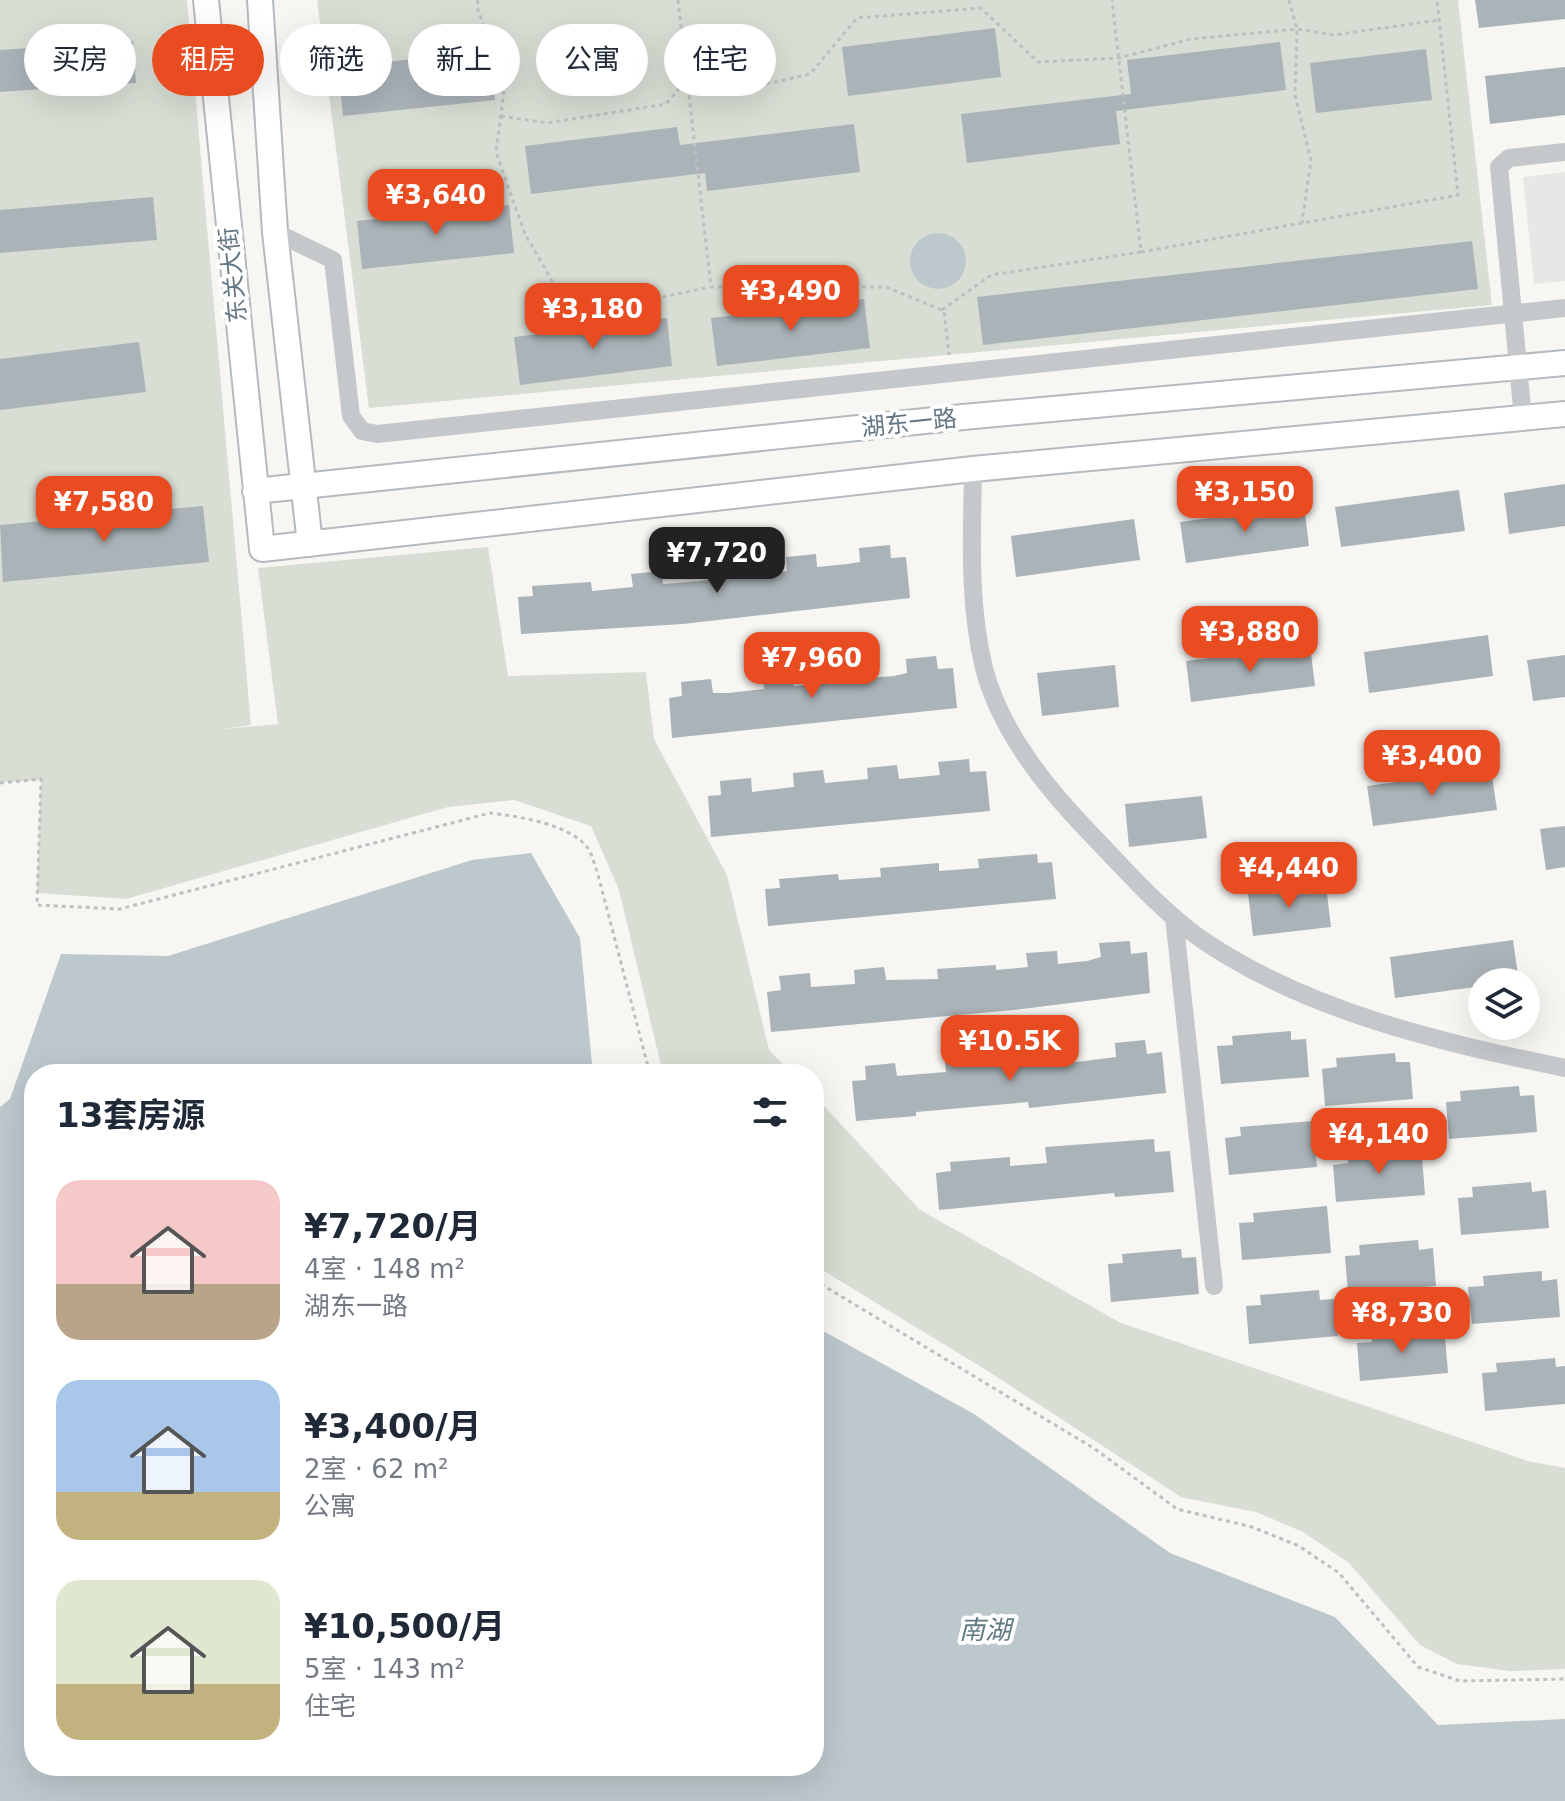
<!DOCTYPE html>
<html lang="zh">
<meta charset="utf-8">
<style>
:root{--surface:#fff;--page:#f2f2f3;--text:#1f2937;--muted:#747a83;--accent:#e94c21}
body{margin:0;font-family:"DejaVu Sans","Noto Sans SC",sans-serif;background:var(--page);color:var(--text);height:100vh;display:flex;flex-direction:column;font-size:30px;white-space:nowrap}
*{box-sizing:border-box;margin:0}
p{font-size:26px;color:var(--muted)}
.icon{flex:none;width:44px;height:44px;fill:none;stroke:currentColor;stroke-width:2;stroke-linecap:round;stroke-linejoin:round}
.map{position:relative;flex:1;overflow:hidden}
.side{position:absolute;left:24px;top:1064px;width:800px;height:712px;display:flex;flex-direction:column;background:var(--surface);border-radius:32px;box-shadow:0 8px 32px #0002}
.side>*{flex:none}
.hud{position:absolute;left:24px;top:24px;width:800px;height:72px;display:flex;gap:16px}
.fabs{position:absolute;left:1468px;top:968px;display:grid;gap:16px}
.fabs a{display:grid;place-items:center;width:72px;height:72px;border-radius:50%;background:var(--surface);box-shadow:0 8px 32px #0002;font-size:40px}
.price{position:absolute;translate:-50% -68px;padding:0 18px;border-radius:16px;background:var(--accent);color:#fff;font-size:26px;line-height:52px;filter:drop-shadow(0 2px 4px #0008)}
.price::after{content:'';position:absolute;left:50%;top:48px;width:24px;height:18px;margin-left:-12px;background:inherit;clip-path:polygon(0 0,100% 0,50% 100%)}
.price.active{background:#222;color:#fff}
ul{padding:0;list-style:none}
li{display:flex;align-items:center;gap:24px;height:200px;padding:0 32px}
li span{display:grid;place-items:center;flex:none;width:224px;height:160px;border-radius:24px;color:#555}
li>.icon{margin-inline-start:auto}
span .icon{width:96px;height:96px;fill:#fffc;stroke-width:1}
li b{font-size:34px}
h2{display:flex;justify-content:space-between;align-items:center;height:96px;padding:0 32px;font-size:34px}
.tag{padding:0 28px;border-radius:36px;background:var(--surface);box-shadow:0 8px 32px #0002;font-size:28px;line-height:72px}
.tag.active{background:var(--accent);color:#fff}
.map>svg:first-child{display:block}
.built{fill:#e7e8e6}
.green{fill:#d8ded4}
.water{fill:#bcc8cc}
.building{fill:#aab3b8}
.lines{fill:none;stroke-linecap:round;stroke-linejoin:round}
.secondary-casing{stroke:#b4babe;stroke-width:28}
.path{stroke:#bdc0c2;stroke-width:3;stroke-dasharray:4 4;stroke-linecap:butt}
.minor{stroke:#c4c8cb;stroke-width:18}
.secondary{stroke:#fff;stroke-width:24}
.labels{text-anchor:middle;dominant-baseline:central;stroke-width:8;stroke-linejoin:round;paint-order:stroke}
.street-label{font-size:24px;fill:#647785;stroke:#fff}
.water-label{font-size:26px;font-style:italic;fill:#607982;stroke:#fff}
</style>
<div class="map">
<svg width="1565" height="1801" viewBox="0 0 1565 1801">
<rect width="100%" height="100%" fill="#f7f6f3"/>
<path class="built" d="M1565 172V281L1534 284 1523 177Z"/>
<path class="green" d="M0 0H187L251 725 224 729 278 724 258 568 488 547 508 676 646 672 654 739 727 875 769 1050 793 1074H663L619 890 591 826 514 800 448 807 126 899 37 893 41 780 0 782Z
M317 0H1458L1492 305 369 408Z
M814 1095 920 1210 1121 1323 1528 1461 1565 1468V1669L1510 1671 1457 1664 1420 1645 1349 1563 1303 1532 1256 1512 1181 1497 986 1370 814 1265Z"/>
<path class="water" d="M910 261a28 28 0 1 1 56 0a28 28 0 1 1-56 0Z
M531 853 580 938 593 1074H34V1766H814V1326L974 1414 1170 1553 1335 1617 1438 1725 1565 1719V1801H0V1107L10 1099 61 954 168 956 472 860Z"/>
<path class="building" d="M1475 0H1565V19L1479 28Z
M995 28 1001 77 848 96 842 47Z
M133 41 136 83 0 92V50Z
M1280 42 1286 90 1116 111 1120 144 967 163 961 114 1131 94 1127 60Z
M1426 49 1432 100 1316 113 1310 63Z
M490 51 495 100 343 116 338 67Z
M1565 67V115L1490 124 1485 76Z
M854 124 860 172 707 191 705 173 531 194 525 146 677 127 680 145Z
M153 197 157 240 0 253V210Z
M509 205 514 253 362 269 357 221Z
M1472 241 1478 289 983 345 977 297Z
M864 299 870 348 717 366 711 318Z
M667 318 672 366 520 385 514 337Z
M139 342 146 392 0 410V359Z
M1565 484V526L1509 534 1504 493Z
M1459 490 1465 531 1341 547 1335 507Z
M1304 505 1309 546 1186 563 1180 522Z
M203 506 209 562 3 582 0 525Z
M1134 519 1140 560 1016 577 1011 536Z
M890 545 891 558 906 557 910 598 683 624 521 634 518 597 533 596 532 586 591 582 592 591 633 587 631 574 662 571 663 584 699 581 713 579 712 565 742 562 744 576 773 573 787 571 786 557 816 554 817 567 847 564 860 562 859 548Z
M1488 635 1493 676 1369 693 1364 652Z
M1310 645 1315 686 1191 702 1186 661Z
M1565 655V697L1533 701 1527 660Z
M936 656 938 669 953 668 957 708 672 738 669 698 682 696 681 682 711 679 713 693H728L764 689 763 675 793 673 794 686 835 682 834 668 865 665 866 678 894 676 907 673 906 659Z
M1115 665 1119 707 1042 716 1037 673Z
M969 759 970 772 986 771 990 811 711 837 708 796 721 795 720 781 751 778 752 792 794 787 793 773 823 770 825 783 868 779 867 768 897 765 899 779 940 775 938 762Z
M1491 769 1497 810 1373 826 1367 786Z
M1202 796 1207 838 1129 847 1125 804Z
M1565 826V867L1546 870 1540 829Z
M1037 854 1038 863 1052 862 1056 899 768 926 765 889 780 888 779 879 838 874 839 880 881 877 880 868 939 863V871L979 868 978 859Z
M1326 885 1331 927 1253 936 1248 893Z
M1513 940 1519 982H1482V986L1395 998 1390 957Z
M1130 941 1131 954 1147 952 1150 993 1014 1010 771 1032 767 992 781 990 779 976 810 973 811 987 855 984 854 970 884 967 886 980 938 979 937 969 996 965V970L1028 967 1026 953 1057 951 1058 964 1087 961 1101 957 1099 943Z
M1291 1031V1040L1306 1039 1309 1077 1221 1084 1217 1046 1233 1045 1232 1036Z
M1145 1040 1147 1054 1162 1052 1166 1093 1029 1108 1028 1102 916 1112V1116L856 1121 852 1081 866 1080 865 1066 895 1063 897 1076 946 1072 945 1062 978 1059 1004 1058 1005 1067 1038 1064 1037 1053 1068 1050 1069 1063 1116 1057 1115 1043Z
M1395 1053 1396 1062H1410L1413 1099 1325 1106 1322 1069 1337 1067 1336 1058Z
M1519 1086 1520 1096 1534 1095 1537 1132 1449 1139 1446 1102 1461 1101 1460 1091Z
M1313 1121 1317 1167 1229 1175 1225 1138 1241 1136 1240 1127Z
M1154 1139 1155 1152 1170 1151 1174 1192 1115 1197 1114 1193 939 1210 936 1173 951 1171 950 1162 1010 1157V1166L1047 1163 1045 1147Z
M1406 1149 1407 1158 1422 1157 1425 1195 1336 1202 1333 1165 1348 1163V1154Z
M1531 1182 1532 1192 1546 1190 1549 1228 1461 1235 1458 1198 1473 1197 1472 1187Z
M1327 1206 1331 1253 1242 1260 1239 1223 1254 1222 1253 1213Z
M1418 1240 1419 1250 1433 1248 1436 1286 1348 1293 1345 1256 1360 1255 1359 1245Z
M1181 1249 1182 1258 1196 1257 1199 1294 1111 1302 1108 1264 1123 1263 1122 1254Z
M1542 1271V1281L1557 1279 1560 1317 1472 1324 1468 1287 1484 1286 1483 1276Z
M1319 1290 1320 1300 1334 1299 1338 1336 1249 1344 1246 1306 1261 1305 1260 1295Z
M1430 1328 1431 1337 1445 1336 1448 1373 1360 1381 1357 1343 1372 1342 1371 1333Z
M1555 1358 1556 1367 1565 1366V1404L1485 1411 1482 1373 1497 1372 1496 1363Z"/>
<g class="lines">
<g class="secondary-casing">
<path id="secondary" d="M206 0 262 549 973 469 1565 414
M260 0 275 232 310 544
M255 491 963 417 1565 363"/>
</g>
<path class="path" d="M478 0 477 7 505 83 496 152 525 234 555 286 621 306 710 287
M678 0 711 287H886L944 311 949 355
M1289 0 1297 29 1295 95 1311 160 1302 223
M501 116 547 123 666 104 687 79 749 88 810 74 857 18 981 8 1038 62 1119 58 1191 39 1297 29 1334 35 1439 20
M1141 252 1458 195 1437 0
M942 310 991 275 1141 252 1112 0
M0 783 41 779 37 905 120 909 490 813C517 816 569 824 587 847 592 853 594 864 597 871L650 1074
M814 1280 1095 1449 1177 1509 1252 1527 1299 1546 1339 1573 1418 1667 1460 1681 1565 1679"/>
<path class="minor" d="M275 232 333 260 351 416 362 431 377 434 1565 308
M1523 418 1499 167 1509 158 1565 152
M973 469C972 536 968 602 984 668 1000 730 1044 785 1087 830 1124 868 1158 908 1201 939 1308 1012 1440 1042 1565 1068
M1174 917 1214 1286"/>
<use href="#secondary" class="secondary"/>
</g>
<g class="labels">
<g class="street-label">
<text transform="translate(233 275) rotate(-96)">东关大街</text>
<text transform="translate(909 423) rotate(-6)">湖东一路</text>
</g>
<g class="water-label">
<text x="985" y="1630">南湖</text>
</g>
</g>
</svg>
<div class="fabs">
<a><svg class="icon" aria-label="layers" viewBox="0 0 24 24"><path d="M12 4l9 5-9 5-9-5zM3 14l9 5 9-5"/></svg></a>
</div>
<b class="price" style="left:436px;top:237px">¥3,640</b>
<b class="price" style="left:791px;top:333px">¥3,490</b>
<b class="price" style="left:593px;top:351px">¥3,180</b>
<b class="price" style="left:1245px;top:534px">¥3,150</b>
<b class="price" style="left:104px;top:544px">¥7,580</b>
<b class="price active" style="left:717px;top:595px">¥7,720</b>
<b class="price" style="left:1250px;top:674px">¥3,880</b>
<b class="price" style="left:812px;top:700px">¥7,960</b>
<b class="price" style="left:1432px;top:798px">¥3,400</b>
<b class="price" style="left:1289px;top:910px">¥4,440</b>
<b class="price" style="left:1010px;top:1083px">¥10.5K</b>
<b class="price" style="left:1379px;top:1176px">¥4,140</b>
<b class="price" style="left:1402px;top:1355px">¥8,730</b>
<div class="hud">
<a class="tag">买房</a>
<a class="tag active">租房</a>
<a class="tag">筛选</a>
<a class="tag">新上</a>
<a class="tag">公寓</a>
<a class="tag">住宅</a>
</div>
<section class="side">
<h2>13套房源<svg class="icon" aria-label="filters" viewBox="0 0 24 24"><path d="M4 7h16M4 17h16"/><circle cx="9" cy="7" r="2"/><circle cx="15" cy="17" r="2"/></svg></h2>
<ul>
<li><span style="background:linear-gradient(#f6c9c9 65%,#b9a48a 0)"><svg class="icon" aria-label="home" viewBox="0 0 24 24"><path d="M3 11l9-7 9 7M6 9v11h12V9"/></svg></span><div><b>¥7,720/月</b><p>4室 · 148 m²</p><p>湖东一路</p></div></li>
<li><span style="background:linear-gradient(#a9c7e8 70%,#c2b280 0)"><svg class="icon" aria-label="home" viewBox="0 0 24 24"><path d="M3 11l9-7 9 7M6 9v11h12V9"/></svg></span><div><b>¥3,400/月</b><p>2室 · 62 m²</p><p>公寓</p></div></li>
<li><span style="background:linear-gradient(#dfe7d0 65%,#c2b280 0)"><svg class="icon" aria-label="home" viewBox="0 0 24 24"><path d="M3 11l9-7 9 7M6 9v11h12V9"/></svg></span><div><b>¥10,500/月</b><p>5室 · 143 m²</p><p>住宅</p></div></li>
</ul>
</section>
</div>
